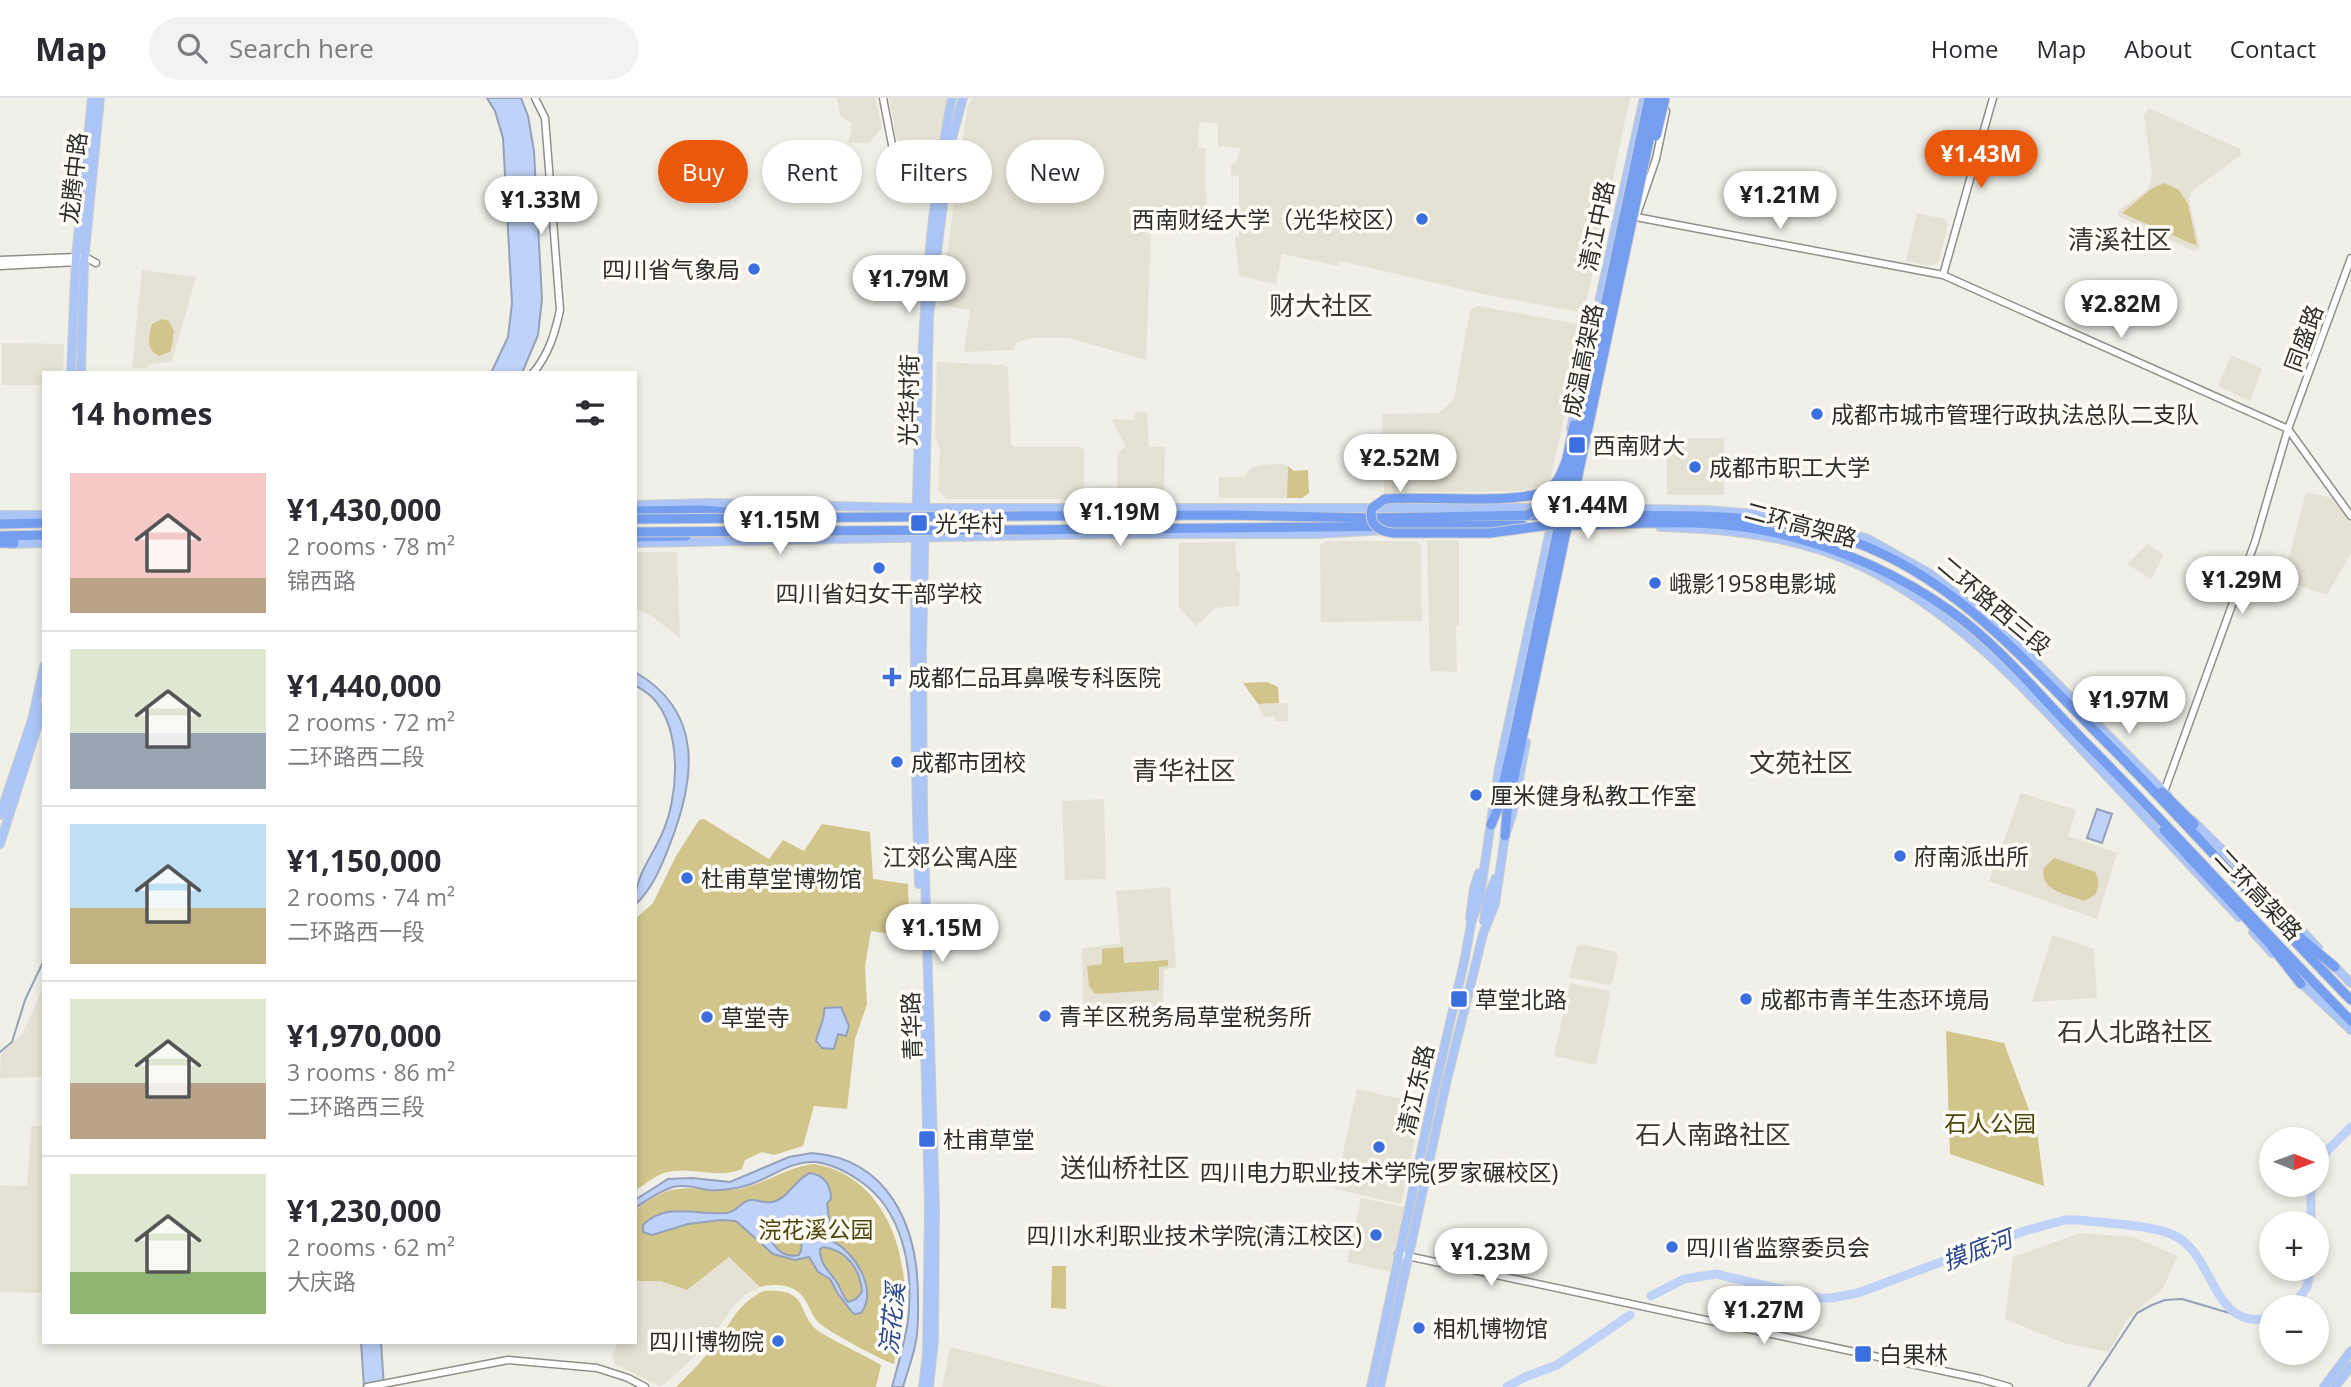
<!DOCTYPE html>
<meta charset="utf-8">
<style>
:root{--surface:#fff;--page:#f2f2f3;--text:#2b2b33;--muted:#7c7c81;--line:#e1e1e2;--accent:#ea580c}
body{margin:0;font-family:"Open Sans","Noto Sans SC",sans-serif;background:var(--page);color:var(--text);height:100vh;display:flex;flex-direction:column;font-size:26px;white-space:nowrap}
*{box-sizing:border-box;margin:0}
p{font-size:23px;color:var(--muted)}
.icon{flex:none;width:38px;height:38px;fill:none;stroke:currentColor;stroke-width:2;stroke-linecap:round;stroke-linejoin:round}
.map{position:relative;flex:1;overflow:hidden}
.side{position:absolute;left:42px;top:273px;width:595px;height:973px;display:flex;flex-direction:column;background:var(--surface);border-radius:0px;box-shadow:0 4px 10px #0003}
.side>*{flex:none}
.guide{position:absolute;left:658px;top:42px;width:665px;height:63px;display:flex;gap:14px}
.needle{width:46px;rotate:91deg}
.controls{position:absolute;left:2259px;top:1029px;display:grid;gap:14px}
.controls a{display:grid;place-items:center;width:70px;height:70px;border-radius:50%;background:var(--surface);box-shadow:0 4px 10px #0003;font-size:35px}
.price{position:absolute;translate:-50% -60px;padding:0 16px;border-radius:24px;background:#fff;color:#222;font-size:23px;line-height:46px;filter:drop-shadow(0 2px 4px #0008)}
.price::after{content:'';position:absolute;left:50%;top:42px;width:21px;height:16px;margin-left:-10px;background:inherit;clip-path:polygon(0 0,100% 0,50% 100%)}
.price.selected{background:var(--accent);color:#fff}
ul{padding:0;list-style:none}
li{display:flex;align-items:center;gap:21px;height:175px;padding:0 28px}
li+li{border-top:2px solid var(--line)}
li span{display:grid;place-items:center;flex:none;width:196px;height:140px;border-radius:0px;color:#555}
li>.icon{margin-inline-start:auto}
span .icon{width:84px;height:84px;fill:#fffc;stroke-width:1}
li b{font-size:30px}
h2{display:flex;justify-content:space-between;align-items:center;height:84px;padding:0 28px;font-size:30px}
.chip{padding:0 24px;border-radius:32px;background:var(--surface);box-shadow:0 4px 10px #0003;font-size:24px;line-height:63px}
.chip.selected{background:var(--accent);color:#fff}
header{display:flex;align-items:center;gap:42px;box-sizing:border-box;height:98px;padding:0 35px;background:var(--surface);border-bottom:2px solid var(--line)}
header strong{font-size:33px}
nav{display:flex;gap:38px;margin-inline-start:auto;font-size:24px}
.search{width:490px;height:63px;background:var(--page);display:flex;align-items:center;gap:18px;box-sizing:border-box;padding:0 24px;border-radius:38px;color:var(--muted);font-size:26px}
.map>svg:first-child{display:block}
.built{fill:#e5e2d5}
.green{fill:#d1c58c}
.water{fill:#bfd2f8;stroke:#94a1ba;stroke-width:2;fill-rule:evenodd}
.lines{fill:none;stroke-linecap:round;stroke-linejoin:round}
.stream{stroke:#94a1ba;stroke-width:2}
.river{stroke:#bfd2f8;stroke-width:9}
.minor-casing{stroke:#918f89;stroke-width:9}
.major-casing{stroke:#cdcdcc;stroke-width:10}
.highway-casing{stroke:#cdcdcc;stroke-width:11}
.minor{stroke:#fff;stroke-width:6}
.major{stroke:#acc5f7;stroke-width:8}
.highway{stroke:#759ef1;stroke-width:9}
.highway-bridge-casing{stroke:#cdcdcc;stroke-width:11;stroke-linecap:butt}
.highway-bridge{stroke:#759ef1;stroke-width:9}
.poi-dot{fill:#3b6ede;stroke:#fefcf5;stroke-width:2.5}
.labels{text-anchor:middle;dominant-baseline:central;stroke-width:7;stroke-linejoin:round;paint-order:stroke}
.street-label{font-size:23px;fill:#2e2e2b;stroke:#fefcf5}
.poi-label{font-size:23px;fill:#2e2e2b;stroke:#fefcf5;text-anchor:start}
.park-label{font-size:23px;fill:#4f440a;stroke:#fefcf5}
.neighbourhood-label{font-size:24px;fill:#383732;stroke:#fefcf5}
.water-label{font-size:24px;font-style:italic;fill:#284990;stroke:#fefcf5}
.quarter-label{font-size:26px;fill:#383732;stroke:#fefcf5}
</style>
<header>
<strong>Map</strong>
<div class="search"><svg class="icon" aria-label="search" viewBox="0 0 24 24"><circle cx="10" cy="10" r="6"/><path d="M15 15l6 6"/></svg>Search here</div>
<nav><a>Home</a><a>Map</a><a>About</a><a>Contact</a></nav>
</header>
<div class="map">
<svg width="2351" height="1289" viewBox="0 0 2351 1289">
<rect width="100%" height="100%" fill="#f0efe8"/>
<path class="built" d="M837 0H875L882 29 869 45H848L852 26 840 17Z
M889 0H949L938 40 934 49 929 53 907 50 896 39Z
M972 0H1630L1584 215 1478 195 1340 163 1338 168 1282 156 1276 186 1239 178 1235 139H1239V78L1231 77V66H1235L1241 50 1218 48V25L1199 24 1198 50H1206L1205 79 1207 115 1152 114 1146 262 1069 240H1032L1016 245 1014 252 964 254 970 212 940 207 967 11Z
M2149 10 2240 51 2241 57 2191 94 2189 102 2200 150 2194 153 2118 118V113L2146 93 2150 87 2152 76 2144 18Z
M1917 115 1944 121 1948 126 1939 164 1931 168 1906 163Z
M142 172 196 179 172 264 149 266 146 270H132Z
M1478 208 1585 227 1550 382 1540 389 1518 393 1384 395 1382 316 1439 315 1454 301 1470 212Z
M2 245 64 246 63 275H44V287H2Z
M2231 257 2262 271 2250 303 2218 288Z
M937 264 1002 267 1008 269 1011 345 1013 349H1079L1084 352V401H947L938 392 940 350 935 339Z
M1135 314H1147L1149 349H1165L1164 398 1162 402 1094 401V390H1117L1118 355 1126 348 1111 321 1134 322Z
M1667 340H1724V397H1667Z
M1283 366 1288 368 1287 400H1219V379H1244L1251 370 1262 367Z
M2306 394 2332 400 2351 423V455L2327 497 2283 482Z
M1427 442H1459V527L1456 528 1457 574 1430 573Z
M1325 443H1416L1421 447 1422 523 1321 524 1320 447Z
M1235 444 1237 473 1240 474 1239 508 1215 510 1196 528 1179 509V445Z
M2148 446 2164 457 2151 481 2127 466Z
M635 454H677L680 540 650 517 635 511Z
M1288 605V623H1276L1275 618 1263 619 1258 606Z
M2021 695 2076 712 2068 738 2117 755 2097 821 1989 783Z
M1104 701 1106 781 1065 782 1062 703Z
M1170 789 1176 869 1164 872 1163 908 1083 907 1082 851 1120 845 1116 793Z
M2052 837 2094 851 2097 900 2032 904Z
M1582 846 1615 854 1618 858 1613 883 1609 887 1569 879 1577 848Z
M1570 885 1609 893 1610 898 1596 967 1554 958Z
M44 887V979L0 980 1 956 23 935Z
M1357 991 1423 1006 1401 1106 1335 1091Z
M31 1028H44V1195L0 1194V1087L27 1088Z
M1361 1100 1404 1109 1390 1174 1347 1164Z
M2080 1135 2133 1139 2178 1158 2162 1192 2127 1221 2109 1254 2064 1245 2005 1221 2013 1159Z
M729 1159 760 1189 745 1197 731 1211 707 1247 666 1285 659 1288 615 1266 612 1258 618 1244H635V1183H660L687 1192Z
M950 1249 971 1254 1109 1289H942Z"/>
<path class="green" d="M902 64 928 67 932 76 929 100H908Z
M2164 85 2179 92 2188 106 2197 148 2122 115 2151 91Z
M162 221 169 223 174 233 171 253 160 258C146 253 148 238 152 226Z
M1288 368 1294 373 1308 372 1309 395 1302 400H1287Z
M1267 584 1278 589 1279 605 1258 606 1243 585Z
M704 721 769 761 783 742 804 753 822 726 870 734 873 781 908 786 909 839 871 833 865 868 867 906 855 941 847 1011 814 1008 803 1048 774 1057 762 1054 745 1062 742 1071C714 1082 692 1067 664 1075 654 1078 645 1087 635 1092V821L653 805 676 758 699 722Z
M2054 760 2095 774C2100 783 2099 788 2095 797L2084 803C2067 796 2039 793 2044 770Z
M1123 849 1124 865 1168 862V868L1159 869V892L1095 896 1089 888 1087 868 1102 866V851Z
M1946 933 2004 945 2037 1033 2044 1088 1950 1056Z
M814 1066C879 1077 905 1142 905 1202 905 1222 898 1245 894 1266 881 1262 827 1233 818 1224 813 1219 810 1211 807 1205 797 1186 779 1185 760 1189L729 1159 687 1192 660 1183H635V1112C648 1103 662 1092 678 1091 700 1088 721 1095 743 1090 769 1084 787 1069 814 1066Z
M1052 1168H1066V1211L1051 1210Z
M763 1193C814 1189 793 1218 823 1236 842 1247 862 1256 881 1267L876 1289H676C688 1277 700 1265 711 1252 731 1228 733 1209 763 1193Z"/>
<path class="water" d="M487 0H521L528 18 534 53 542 201 538 237 522 275H491L508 239 512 205 503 40 495 13Z
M635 574C705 614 695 682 670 746 661 769 653 790 635 807 635 778 649 764 661 738 679 700 683 633 653 600 648 595 641 591 635 587Z
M2097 711 2112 716 2102 745 2087 740Z
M841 909 849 928 846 938 838 936 834 951 822 950 816 943C818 933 825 921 824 913L825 910Z
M812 1055C890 1061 918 1130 918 1199 918 1215 919 1232 915 1248 912 1262 907 1275 903 1289H892C898 1267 905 1244 908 1222 914 1172 903 1112 860 1083 847 1074 832 1066 816 1064 788 1062 767 1084 741 1089 731 1091 719 1093 709 1092 697 1090 685 1086 673 1089 659 1093 647 1102 635 1110V1102L668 1081 692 1080 730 1084 789 1059Z
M810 1075C824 1077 831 1087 831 1101L827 1105 832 1143C854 1153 879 1192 861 1215L855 1216 852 1214 838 1196 830 1181 818 1174 809 1159 795 1162 773 1156 736 1123 721 1122 688 1126 652 1137 643 1134V1127C666 1103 698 1118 727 1115 737 1114 740 1104 750 1102 758 1101 764 1106 772 1104 787 1102 795 1081 810 1075ZM782 1132C795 1133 807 1144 799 1157 786 1160 777 1153 771 1142ZM823 1149C847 1152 860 1171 862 1194L856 1201 848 1204C842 1198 841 1190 836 1183 828 1172 820 1166 820 1151Z
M361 1244H381L384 1289H364Z"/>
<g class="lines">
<path class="stream" d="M0 954 12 944 25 902 44 862
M2088 1289 2137 1215 2152 1207 2165 1202 2182 1201 2243 1219"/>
<path class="river" d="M2317 1069 2327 1053 2351 1029
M2311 1125V1087
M1651 1198 1684 1181 1716 1176 1819 1200H1831L1858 1195 2024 1133 2065 1122H2079C2104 1125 2148 1127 2171 1136 2216 1153 2211 1237 2272 1219
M2292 1209 2307 1189 2310 1171
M1507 1289 1525 1279 1557 1267 1630 1217"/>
<g class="minor-casing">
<path id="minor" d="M883 0 894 57 939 65 942 63
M1636 119 1656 61 1666 13
M1630 120 1636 119 1943 177 2288 331 2351 418
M0 162 76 159H85L96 165
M0 168 78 164
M1943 177 1993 0
M533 275C549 256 555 235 560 212L545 20 535 0
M2164 694 2255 444 2288 331 2351 160
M1398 1156 1981 1281 2009 1289
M367 1289 508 1262 597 1270 628 1280 645 1289"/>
</g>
<g class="major-casing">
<path id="major" d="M71 275 76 159 92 0
M81 275 84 164 100 0
M1571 331 1644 0
M635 407 709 405 916 410H1572L1707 412 1768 417 1832 430 1868 441 1929 475 2011 539 2168 698
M0 417H44
M1660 429C1728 431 1799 438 1861 468 1951 511 2020 585 2087 657 2138 711 2188 766 2239 819
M635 445 1114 436H1316L1385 432
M10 446 44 445
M0 717 32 622 44 568
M2192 722 2275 804 2318 850
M0 746 44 608
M919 786C914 636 913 486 919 336 923 223 929 111 952 0
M1470 820 1474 790 1479 775
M1484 823 1487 803 1495 781
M2253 834 2272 855
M2331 865 2351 885
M2298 882 2351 932
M923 1289 927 1255 929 1109 924 904
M929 1289 934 1242 935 1110 923 712 922 553 929 217 951 44 963 0
M1371 1289 1433 998 1465 860 1471 826 1480 798 1499 670 1552 423
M1380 1289 1446 986 1483 836 1495 806 1505 738 1512 717 1526 644
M2324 1289 2351 1253
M2335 1289 2351 1268"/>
</g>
<g class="highway-casing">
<path id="highway" d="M635 413 702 412 760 417
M1021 418 1228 417 1372 420 1547 417
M1574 418C1666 418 1763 411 1852 443 1957 481 2027 565 2103 641 2188 726 2267 816 2351 902
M0 426 44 425
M1574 427C1642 426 1714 419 1780 436 1842 451 1900 477 1952 514 2003 551 2044 603 2088 647 2178 737 2262 832 2351 923
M1021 432 1523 427
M0 438 44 437
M635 439 686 438
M0 445H14
M2162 694 2194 726
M1491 727 1498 710 1514 639
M2164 732 2268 844 2301 886
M1505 738 1507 714 1522 641
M2296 836 2335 869"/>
</g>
<use href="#minor" class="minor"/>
<use href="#major" class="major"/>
<use href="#highway" class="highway"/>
<g class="highway-bridge-casing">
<path id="highway-bridge" d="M1656 38 1665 0
M1567 361C1562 373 1559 385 1547 392 1520 408 1422 397 1385 401L1372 410C1368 426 1379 434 1394 435H1490L1549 427H1574
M1566 365 1574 327
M1527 417 1551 403 1562 382
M1547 417H1565
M635 421 1021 418
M635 434 1021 432
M1514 639 1649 0
M1522 641 1658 0"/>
</g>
<use href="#highway-bridge" class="highway-bridge"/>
</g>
<g class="poi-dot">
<circle cx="1422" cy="121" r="7"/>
<circle cx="754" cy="171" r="7"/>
<circle cx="1817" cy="316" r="7"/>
<rect x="1568" y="338" width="18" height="18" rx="3.5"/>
<circle cx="1695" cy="369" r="7"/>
<rect x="910" y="416" width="18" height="18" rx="3.5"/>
<circle cx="879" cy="470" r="7"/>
<circle cx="1655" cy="485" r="7"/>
<path d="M888.5 568.5h7v7h7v7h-7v7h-7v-7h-7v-7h7z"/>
<circle cx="897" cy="664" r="7"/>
<circle cx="1476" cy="697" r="7"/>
<circle cx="1900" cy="758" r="7"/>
<circle cx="687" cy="780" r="7"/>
<rect x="1450" y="892" width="18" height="18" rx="3.5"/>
<circle cx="1746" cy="901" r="7"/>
<circle cx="1045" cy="918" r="7"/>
<circle cx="707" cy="919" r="7"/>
<rect x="918" y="1032" width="18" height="18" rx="3.5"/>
<circle cx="1379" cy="1049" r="7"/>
<circle cx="1376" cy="1137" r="7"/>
<circle cx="1672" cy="1149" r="7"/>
<circle cx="1419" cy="1230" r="7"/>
<circle cx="778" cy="1243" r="7"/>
<rect x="1854" y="1247" width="18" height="18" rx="3.5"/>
</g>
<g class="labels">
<g class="street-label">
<text transform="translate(73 80) rotate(-84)">龙腾中路</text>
<text transform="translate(1596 128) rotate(-78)">清江中路</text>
<text transform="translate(2303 240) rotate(-70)">同盛路</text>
<text transform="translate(1582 262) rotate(-78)">成温高架路</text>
<text transform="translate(908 302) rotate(-89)">光华村街</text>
<text transform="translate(1801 426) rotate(15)">二环高架路</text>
<text transform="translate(1995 507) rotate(40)">二环路西三段</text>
<text transform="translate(2259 796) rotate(47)">二环高架路</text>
<text transform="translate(911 928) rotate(-92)">青华路</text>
<text transform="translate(1415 992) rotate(-77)">清江东路</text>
</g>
<g class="poi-label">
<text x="1408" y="121" text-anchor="end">西南财经大学（光华校区）</text>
<text x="740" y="171" text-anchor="end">四川省气象局</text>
<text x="1831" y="316">成都市城市管理行政执法总队二支队</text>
<text x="1593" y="347">西南财大</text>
<text x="1709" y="369">成都市职工大学</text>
<text x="935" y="425">光华村</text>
<text x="1669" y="485">峨影1958电影城</text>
<text x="879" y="495" text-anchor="middle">四川省妇女干部学校</text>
<text x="908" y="579">成都仁品耳鼻喉专科医院</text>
<text x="911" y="664">成都市团校</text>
<text x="1490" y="697">厘米健身私教工作室</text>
<text x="1914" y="758">府南派出所</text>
<text x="701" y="780">杜甫草堂博物馆</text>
<text x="1475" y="901">草堂北路</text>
<text x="1760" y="901">成都市青羊生态环境局</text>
<text x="1059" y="918">青羊区税务局草堂税务所</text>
<text x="721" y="919">草堂寺</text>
<text x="943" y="1041">杜甫草堂</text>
<text x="1379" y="1074" text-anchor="middle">四川电力职业技术学院(罗家碾校区)</text>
<text x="1362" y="1137" text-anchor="end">四川水利职业技术学院(清江校区)</text>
<text x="1686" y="1149">四川省监察委员会</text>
<text x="1433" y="1230">相机博物馆</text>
<text x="764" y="1243" text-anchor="end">四川博物院</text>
<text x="1879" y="1256">白果林</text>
</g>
<g class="park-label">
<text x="1990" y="1025">石人公园</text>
<text x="816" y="1131">浣花溪公园</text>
</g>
<g class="neighbourhood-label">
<text x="950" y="758">江郊公寓A座</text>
</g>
<g class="water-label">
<text transform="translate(1977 1151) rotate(-20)">摸底河</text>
<text transform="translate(891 1221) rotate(-84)">浣花溪</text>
</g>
<g class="quarter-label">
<text x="2120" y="141">清溪社区</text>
<text x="1321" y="207">财大社区</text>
<text x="1801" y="664">文苑社区</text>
<text x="1184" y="672">青华社区</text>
<text x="2135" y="933">石人北路社区</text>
<text x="1713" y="1036">石人南路社区</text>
<text x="1125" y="1069">送仙桥社区</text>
</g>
</g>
</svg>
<div class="controls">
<a><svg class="needle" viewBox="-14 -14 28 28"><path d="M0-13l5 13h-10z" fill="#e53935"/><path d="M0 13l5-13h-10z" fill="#7c7c81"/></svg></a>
<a>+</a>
<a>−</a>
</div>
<b class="price selected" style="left:1981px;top:92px">¥1.43M</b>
<b class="price" style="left:1780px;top:133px">¥1.21M</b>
<b class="price" style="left:541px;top:138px">¥1.33M</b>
<b class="price" style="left:909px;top:217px">¥1.79M</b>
<b class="price" style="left:2121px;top:242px">¥2.82M</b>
<b class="price" style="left:1400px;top:396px">¥2.52M</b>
<b class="price" style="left:1588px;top:443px">¥1.44M</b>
<b class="price" style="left:1120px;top:450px">¥1.19M</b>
<b class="price" style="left:780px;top:458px">¥1.15M</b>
<b class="price" style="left:2242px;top:518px">¥1.29M</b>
<b class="price" style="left:2129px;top:638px">¥1.97M</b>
<b class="price" style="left:942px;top:866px">¥1.15M</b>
<b class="price" style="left:1491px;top:1190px">¥1.23M</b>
<b class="price" style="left:1764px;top:1248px">¥1.27M</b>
<div class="guide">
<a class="chip selected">Buy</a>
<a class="chip">Rent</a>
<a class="chip">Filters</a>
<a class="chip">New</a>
</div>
<section class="side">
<h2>14 homes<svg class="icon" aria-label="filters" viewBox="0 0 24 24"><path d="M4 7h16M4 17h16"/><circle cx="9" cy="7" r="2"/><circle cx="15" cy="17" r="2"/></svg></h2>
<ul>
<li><span style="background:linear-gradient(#f6c9c9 75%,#b9a48a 0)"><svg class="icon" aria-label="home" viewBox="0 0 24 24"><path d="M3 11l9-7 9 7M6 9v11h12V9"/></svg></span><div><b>¥1,430,000</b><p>2 rooms · 78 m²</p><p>锦西路</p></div></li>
<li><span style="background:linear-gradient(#dfe7d0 60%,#9aa5b1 0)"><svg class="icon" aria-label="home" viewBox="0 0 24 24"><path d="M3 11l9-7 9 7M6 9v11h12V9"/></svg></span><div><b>¥1,440,000</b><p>2 rooms · 72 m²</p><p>二环路西二段</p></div></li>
<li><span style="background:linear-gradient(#bfe0f5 60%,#c2b280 0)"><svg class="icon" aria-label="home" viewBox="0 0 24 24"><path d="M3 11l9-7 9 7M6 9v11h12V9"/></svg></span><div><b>¥1,150,000</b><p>2 rooms · 74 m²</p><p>二环路西一段</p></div></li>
<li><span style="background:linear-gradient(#dfe7d0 60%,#b9a48a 0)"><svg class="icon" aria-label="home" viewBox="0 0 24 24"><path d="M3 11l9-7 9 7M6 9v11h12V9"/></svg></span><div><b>¥1,970,000</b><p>3 rooms · 86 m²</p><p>二环路西三段</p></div></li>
<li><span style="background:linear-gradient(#dfe7d0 70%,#8fb573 0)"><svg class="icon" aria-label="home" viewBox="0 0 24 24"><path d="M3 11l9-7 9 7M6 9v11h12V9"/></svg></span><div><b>¥1,230,000</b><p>2 rooms · 62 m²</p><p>大庆路</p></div></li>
</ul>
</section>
</div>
